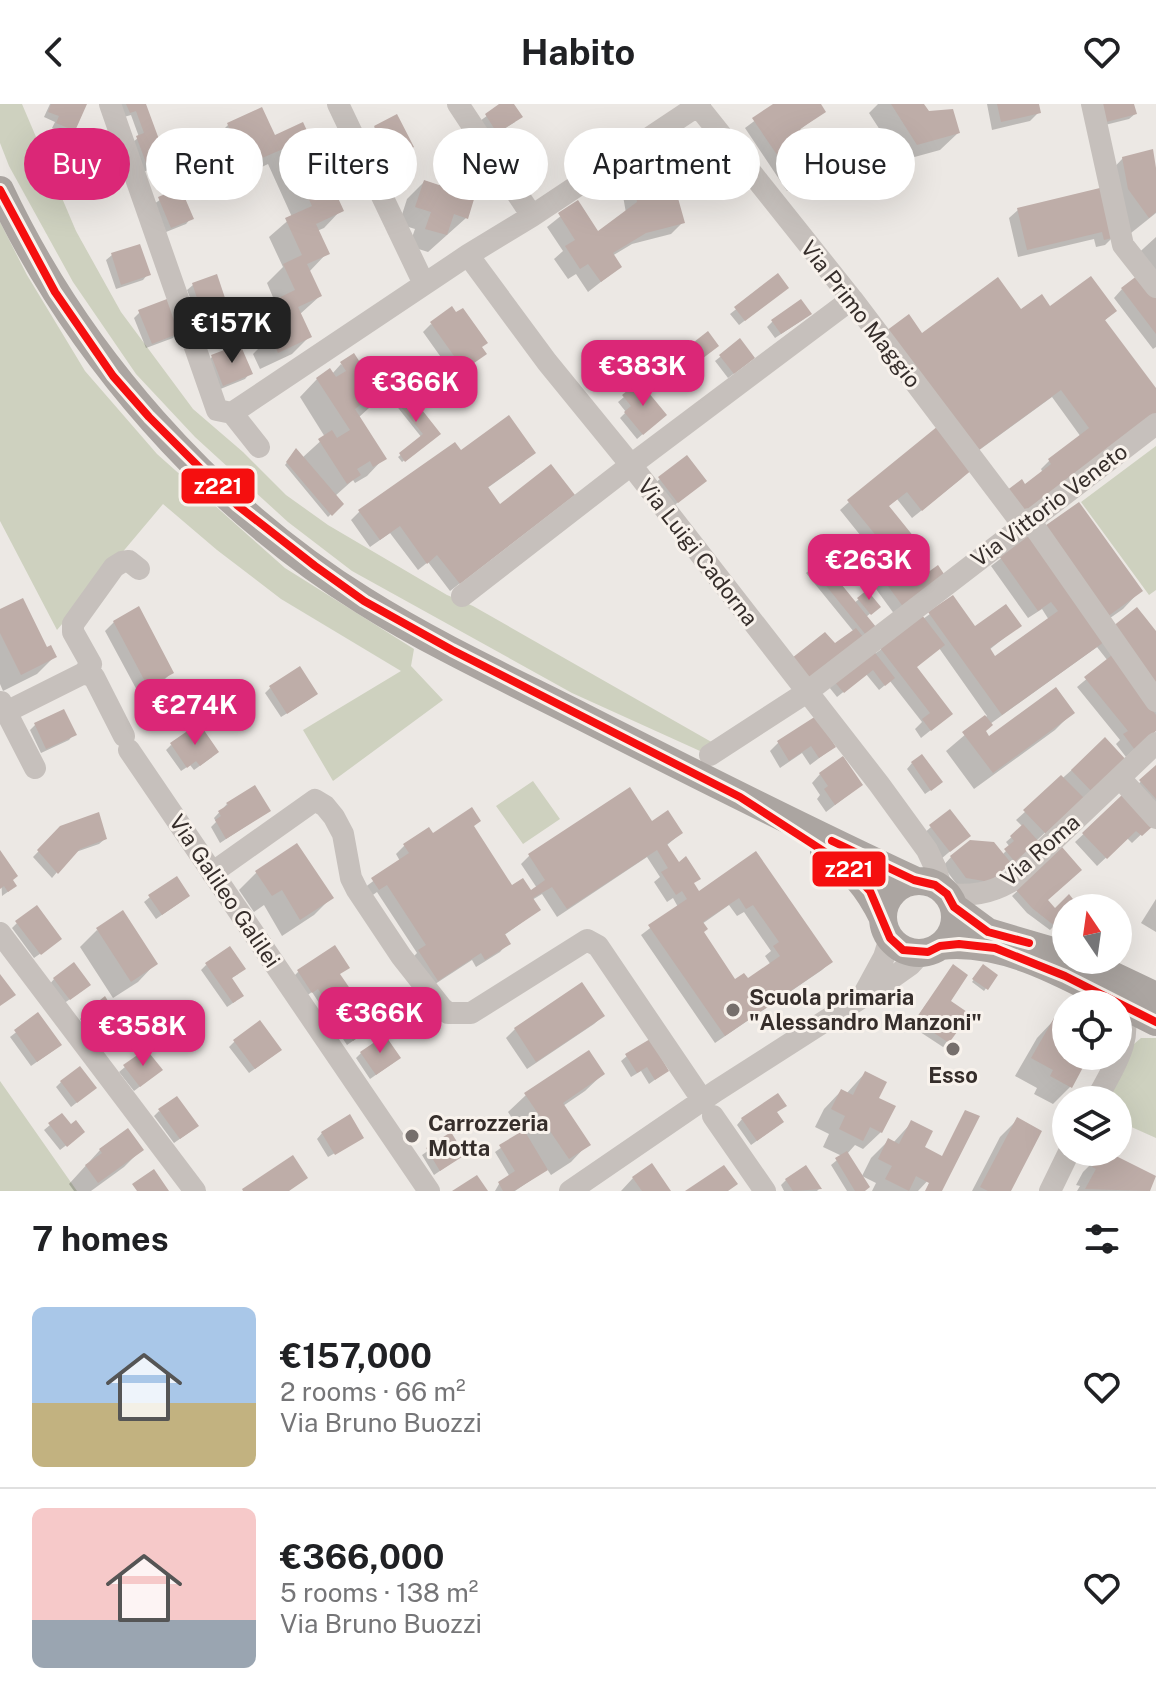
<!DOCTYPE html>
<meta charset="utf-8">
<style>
:root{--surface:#fff;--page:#f6f6f6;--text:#202124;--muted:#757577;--line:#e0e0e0;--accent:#db2777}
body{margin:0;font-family:"Public Sans",sans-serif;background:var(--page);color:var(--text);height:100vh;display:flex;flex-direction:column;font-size:30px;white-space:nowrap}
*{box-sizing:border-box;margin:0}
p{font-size:26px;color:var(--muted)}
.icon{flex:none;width:44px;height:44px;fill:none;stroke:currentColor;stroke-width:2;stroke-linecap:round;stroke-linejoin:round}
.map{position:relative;height:1087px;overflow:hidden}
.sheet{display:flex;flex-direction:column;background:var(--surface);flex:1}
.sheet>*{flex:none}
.top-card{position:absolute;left:24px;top:24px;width:1108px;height:72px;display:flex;gap:16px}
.needle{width:52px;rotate:347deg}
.controls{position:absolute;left:1052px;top:790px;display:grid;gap:16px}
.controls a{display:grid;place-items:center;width:80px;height:80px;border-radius:50%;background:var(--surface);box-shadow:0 8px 32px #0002;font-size:40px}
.price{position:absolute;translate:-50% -68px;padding:0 18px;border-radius:16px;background:var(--accent);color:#fff;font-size:26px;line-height:52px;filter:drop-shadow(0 2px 4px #0008)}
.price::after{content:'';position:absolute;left:50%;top:48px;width:24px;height:18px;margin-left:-12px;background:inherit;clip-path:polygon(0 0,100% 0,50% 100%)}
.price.current{background:#222;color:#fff}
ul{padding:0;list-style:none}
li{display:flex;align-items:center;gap:24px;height:200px;padding:0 32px}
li+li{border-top:2px solid var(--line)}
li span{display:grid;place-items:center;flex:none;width:224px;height:160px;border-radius:12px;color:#555}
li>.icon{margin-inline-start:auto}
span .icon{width:96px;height:96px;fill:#fffc;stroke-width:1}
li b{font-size:34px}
h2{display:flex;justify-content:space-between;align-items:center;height:96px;padding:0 32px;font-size:34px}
.chip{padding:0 28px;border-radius:36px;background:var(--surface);box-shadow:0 8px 32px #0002;font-size:28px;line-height:72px}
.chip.current{background:var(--accent);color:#fff}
header{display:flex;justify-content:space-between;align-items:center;height:104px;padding:0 32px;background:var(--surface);font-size:36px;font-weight:700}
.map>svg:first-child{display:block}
.green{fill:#ced1bf}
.shadow{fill:#0003;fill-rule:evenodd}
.building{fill:#beada8;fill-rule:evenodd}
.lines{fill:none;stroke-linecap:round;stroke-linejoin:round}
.minor{stroke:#c6c0bc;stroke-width:22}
.major{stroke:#aba5a1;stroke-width:28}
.bus-1-casing{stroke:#f8f2ec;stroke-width:14}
.bus-1{stroke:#f50f0f;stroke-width:8}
.poi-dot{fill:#766f6c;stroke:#f8f2ec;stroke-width:3}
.labels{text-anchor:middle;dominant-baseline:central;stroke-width:6;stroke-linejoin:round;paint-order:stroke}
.street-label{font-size:22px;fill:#362e2b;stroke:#f8f2ec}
.poi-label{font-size:22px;font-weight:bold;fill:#362e2b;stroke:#f8f2ec;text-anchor:start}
.line-badge{stroke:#f8f2ec;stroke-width:3}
.badge-label{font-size:22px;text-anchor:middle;font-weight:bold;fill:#fff}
</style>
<header><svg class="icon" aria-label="back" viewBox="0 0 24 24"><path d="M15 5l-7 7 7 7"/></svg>Habito<svg class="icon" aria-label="heart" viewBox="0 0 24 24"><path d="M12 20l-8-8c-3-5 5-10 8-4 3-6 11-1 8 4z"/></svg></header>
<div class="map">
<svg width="1156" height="1087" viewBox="0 0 1156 1087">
<rect width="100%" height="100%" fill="#ece8e4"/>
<path class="green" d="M0 0H22L76 127 121 208 193 305 243 348 286 391 328 421 447 491 473 502 715 640 700 647 572 589 352 467 288 418 195 333 136 270 73 178 9 62 0 39Z
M0 118 27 171 85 267 157 350 285 464 414 545 411 562 443 596 333 677 303 626 401 567 281 495 217 446 163 400 57 526 0 417Z
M1156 342V486L1149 491 1081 398Z
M533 677 560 715 523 740 496 702Z
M1141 934H1156V1034L1118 1017V996H1106L1134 940Z
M0 977 77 1087H0Z"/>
<path class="shadow" d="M50 0H85L74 26 68 31 52 24 55 18 44 13Z
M120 0H143L164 57 159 62 143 68 132 39 139 33 131 11 124 13Z
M503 0H512L515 18 491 33 480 17Z
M777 0H818L823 8 798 27 821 61 787 87 745 24Z
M878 0H922L928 10 958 29 940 46 900 57 869 9Z
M987 0H1037L1038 9 1030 17 992 26Z
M1095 0H1132L1135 10 1129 15 1101 22Z
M302 20 341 106 324 124 317 127 327 149 309 168 320 192 299 211 309 233 292 250 260 265 253 250 262 241 252 218 275 198 267 179 283 163 269 133 292 113 268 60 243 72 231 47 217 53 211 38 228 21 274 33Z
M375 23 412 43 385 59 370 29Z
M1123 54 1156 72V109L1131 129 1106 72Z
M78 57 117 72 111 78 82 88 73 62Z
M632 63 661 84 683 118 671 130 632 140 612 152 620 163 588 188 576 170 568 175 554 155 563 147 547 123 577 99 598 129 626 109 620 75Z
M446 74 466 114 428 148 409 142 415 125 399 120 407 95 424 78 438 82Z
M165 77 191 114 186 120 166 128 154 100 164 93 160 83Z
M1103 86 1114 132 1105 141 1096 143 1094 135 1018 153 1009 114 1018 106Z
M1156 133V185L1132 155Z
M112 151 148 170 143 176 116 185 106 156Z
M778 172 781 189 739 221 730 210Z
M193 181 223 194 218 199 195 207 187 186Z
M1122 185 1156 198V243L1153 245 1114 194Z
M1050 204 1115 207 1104 217 1156 287 1025 382 1043 369 1041 365 1049 357 1081 333 1052 293 967 355 922 231 1021 208Z
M140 208 178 228 173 234 146 244 134 214Z
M804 215 775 234 767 223 772 218Z
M431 220 484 249 455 273 423 228Z
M708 230 711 247 676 274 667 263Z
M740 237 748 259 728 274 715 257Z
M212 253 250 269 245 275 218 286 207 258Z
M341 260 380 294 358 314 384 354 367 372 355 379 353 376 335 392 341 400 328 413 285 361 296 347 302 354 325 333 300 293 317 275 332 270Z
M403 286 438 330 402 358 398 353 422 334 391 295Z
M624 293 659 316 637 335 620 314 626 308 618 298Z
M460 349 525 357 486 385 500 403 563 399 450 487 428 458 418 466 390 429 370 443 351 416 360 407Z
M962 374 912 414 897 395 887 403 916 457 899 471 909 485 937 464 895 511 854 455 869 442 840 406 849 398Z
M660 375 699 382 672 403 654 380Z
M1028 434 1140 487 1123 505 1093 526 1156 530V625L1126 653 1116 640 1120 636 1077 583 1108 557 1097 543 990 620 984 628 989 635 1072 609 1055 626 974 685 946 647 987 612 939 544 915 564 941 618 921 634 915 625 922 618 890 577 879 586 866 570 837 593 829 583 952 494 974 525 1019 522 989 546 995 554 1049 516 1042 505 1028 514 991 462Z
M820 457 854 499 867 489 878 503 866 513 873 523 853 542H835L854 528 806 469Z
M0 507 54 553 37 570 3 587 0 580Z
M114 518 172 568 163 577 139 590 105 527Z
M270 584 310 595 281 613 265 589Z
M816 615 834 643 810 661 802 649 780 664 770 647 778 639Z
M35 621 74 630 69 636 41 649 30 626Z
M1105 636 1125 658 1084 697 1082 694 1036 737 1032 744 1010 763 1007 760 979 786 958 782 943 762 951 753 1002 751 1010 743 1006 738 1023 723 1016 716Z
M171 641 212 653 194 666 190 661 181 667 166 646Z
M912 659 935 683 925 690 907 665Z
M1156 663V701L1132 686Z
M820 670 861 681 826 708 817 695 820 691 812 679Z
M1123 693 1150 722 1132 739 1127 734 1097 762 1075 738Z
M227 700 269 707 220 739 211 723 216 718 214 714Z
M651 719 681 729 666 742 698 789 756 750 830 858 822 866 715 939 641 831 678 803 673 794 667 798 654 778 660 773 647 753 557 813 542 790 532 796 539 806 503 832 508 839 500 848 476 863 472 856 429 884 410 856 417 849 377 788 370 793 364 784 400 757 396 750 404 742 432 732 472 724 512 783 530 788 537 784 521 760 530 751ZM729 801 737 812 744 808 771 847 765 852 771 861 748 877H735L702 829V820Z
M931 723 968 732 941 755 922 731Z
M61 724 105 735 99 740 73 749 52 774 33 753Z
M1062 746 1045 796 1055 807 1069 793 1078 804H1066V836L1054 822 1050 826 1027 809 1012 792Z
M0 750 11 777 9 787 2 792Z
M257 768 331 794 314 811 282 832 264 801 254 808 239 786Z
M150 793 182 797 156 815 144 798Z
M1156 795V828L1141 819Z
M17 819 54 840 34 854 12 824Z
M97 826 155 860 138 878 113 894 80 843Z
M206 861 238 870 230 875 236 897 227 903 201 866Z
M983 863 995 872 984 887 972 878Z
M298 868 338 871 345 894 325 908 312 888 306 892 293 873Z
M54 875 83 886 63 900 49 881Z
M582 881 603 912 594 920 527 965 506 934 515 925Z
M948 897V938L943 943 911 922 927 899Z
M85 910 111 920 94 934 80 915Z
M38 911 54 946 31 962 10 933Z
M337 912 367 927 347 941 331 917Z
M1054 916 1066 923V952H1087L1070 983 1053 1000 1034 990 1037 984 1015 972 1037 934Z
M235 937 274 951 249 969 229 943Z
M361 949 393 959 370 975 356 954Z
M627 952 667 967 649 980 641 967 631 973 621 957Z
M125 963 155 971 134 987 119 968Z
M865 969 881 1028 863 1045 855 1041 847 1050 864 1087H847L831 1061 842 1052 823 1043 829 1030 815 1023 824 1005 841 987 846 990Z
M603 970 585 987 563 1002 588 1040 571 1058 551 1071 547 1065 515 1087H495L499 1080 510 1073 495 1048 522 1029 508 1008 526 991Z
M61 978 89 989 71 1003 56 983Z
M784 1002 775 1009 776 1023 751 1041 737 1021 742 1015Z
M159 1007 191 1027 174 1039 154 1012Z
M1017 1016 1008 1087H972L1000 1033Z
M912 1018 939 1087H926L932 1072 918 1087H872L876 1079 862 1072 871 1054 888 1037 893 1039Z
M50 1021 71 1023 77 1033 60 1046 44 1026Z
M322 1029 359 1035 328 1053 317 1035Z
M450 1031 463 1051 434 1071 422 1051Z
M100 1046H141L124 1063 91 1087H74L69 1080Z
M1100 1051 1154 1074 1148 1087H1077L1080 1082 1076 1081 1083 1068Z
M633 1074 669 1087H621Z
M786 1076 819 1085 817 1087H784L781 1081Z"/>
<path class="building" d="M51 0H87L75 27 56 19 59 12 48 8Z
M126 0H146L167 57 148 64 136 32 144 29 136 7 130 9Z
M499 0H514L523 13 497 29 485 10Z
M773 0H821L826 8 800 25 824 62 797 80 752 14Z
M891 0H924L929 7 953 5 960 29 917 41Z
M997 0H1039L1041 9 1001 18Z
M1102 0H1134L1137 10 1106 18Z
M262 3 275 31 303 18 344 107 316 120 330 150 307 160 322 192 298 203 312 233 278 249 270 231 281 226 268 199 295 186 283 160 302 151 285 114 312 102 285 44 260 55 249 31 235 37 227 19Z
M397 10 414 43 391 55 374 22Z
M109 44 119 73 88 84 77 55Z
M1153 45 1156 64V108L1149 114 1128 85 1122 53Z
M654 50 662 82 674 80 685 119 646 129 613 149 622 163 601 178 588 160 580 165 565 142 575 136 558 109 578 96 598 127 637 98 631 61Z
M175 71 194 115 171 124 158 93 170 88 164 76Z
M446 72 478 82 468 115 454 110 447 131 425 125 431 108 415 103 424 76 442 82Z
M1104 83 1116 133 1104 136 1102 128 1027 146 1017 104Z
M140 140 151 171 121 181 111 149Z
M778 169 789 184 745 217 734 203Z
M217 170 225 194 200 203 192 179Z
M1138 171 1156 194V230L1121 184Z
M1091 172 1117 207 1105 216 1156 284V313L1025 413 1006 387 1022 375 1025 380 1051 360 1048 355 1089 324 1061 286 976 348 886 227 909 210 922 229 998 173 1021 205 1042 190 1050 202Z
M167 195 180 229 152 240 138 206Z
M801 195 812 210 781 230 771 216Z
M452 202 456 208 463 204 488 239 482 243 487 250 464 266 430 218Z
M708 227 719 242 682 270 671 256Z
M740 234 755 254 734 270 719 251Z
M240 240 253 270 223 282 211 251Z
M354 249 383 294 368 304 364 298 355 305 387 355 373 363 370 357 357 365 361 371 347 380 318 335 332 326 337 334 350 326 316 274 330 264 336 273 346 267 340 258Z
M639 277 667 311 643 331 624 308 631 302 622 291Z
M404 283 441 330 405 358 399 349 423 330 392 292Z
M509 311 536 349 488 383 500 400 551 360 575 391 460 480 437 451 427 460 400 422 380 436 358 406 455 338 461 346Z
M938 322 973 365 922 407 907 388 889 402 927 449 905 467 847 396Z
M296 344 344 400 332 412 286 358Z
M687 351 707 377 678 399 658 373Z
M1079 398 1143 487 1107 513 1042 424Z
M1028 432 1104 538 1002 611 928 508 953 491 975 522 1006 500 1022 522 990 544 995 552 1058 507 1051 498 1038 507 999 452Z
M875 435 909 482 938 461 946 473 904 504 861 445Z
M820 454 876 523 866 531 810 462Z
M867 486 881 503 871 511 857 494Z
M23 494 47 543 51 541 57 553 21 571 0 529V505Z
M139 502 174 569 148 583 113 517Z
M1137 503 1156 527V581L1112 523Z
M922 511 945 541 917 563 953 610 931 627 922 615 930 609 880 544Z
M856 524 864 534 810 576 792 554 825 528 835 539Z
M872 545 895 574 885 582 873 566 844 589 833 576Z
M1112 551 1156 611V627L1135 646 1123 630 1128 627 1084 573Z
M300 562 318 590 287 610 269 582Z
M1056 583 1075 609 993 669 962 628 985 611 993 621 986 627 989 632Z
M64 605 77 631 46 645 34 619Z
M816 612 836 643 819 654 811 642 789 657 777 637Z
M199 619 219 648 200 662 196 657 187 664 170 639Z
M1105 633 1128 658 1094 690 1071 666Z
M922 650 943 678 931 687 911 658Z
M843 652 863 681 835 701 824 685 828 682 819 669Z
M1156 661V695L1139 676Z
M1061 671 1084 694 1046 730 1023 706Z
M255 681 271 707 226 735 215 716 221 712 218 707 228 701 226 699Z
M630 683 652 717 668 706 683 729 667 740 679 758 686 752 701 775 694 779 699 787 756 747 833 858 725 932 648 821 687 795 682 787 676 791 661 768 668 764 657 746 567 805 552 783 533 794 541 806 505 830 511 840 485 856 481 849 438 877 418 846 426 841 387 781 379 786 371 774 409 749 403 740 429 723 433 729 472 703 481 717 474 722 512 781 523 774 531 786 545 776 528 750ZM739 794 746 805 753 801 779 838 773 842 780 852 748 874 744 869 735 875 704 828 708 825 703 818Z
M1123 690 1153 722 1142 732 1136 727 1107 755 1082 729Z
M950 705 971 732 950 748 929 721Z
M99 708 107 735 80 745 58 770 37 746 60 722Z
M1023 720 1040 739 1016 759 1004 745 1014 737 1010 732Z
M970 736 994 738 1011 759 990 778 966 774 950 752Z
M297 739 334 794 300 816 282 786 272 792 255 767Z
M1062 743 1082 766 1048 796 1055 804 1069 790 1080 804H1066V825L1060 818 1056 823 1032 804 1015 785Z
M0 746 18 772 13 776 17 782 8 788 4 782 0 785Z
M177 772 190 792 162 811 148 791Z
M37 801 62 835 41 851 15 817Z
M123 806 158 860 131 878 96 824Z
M335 841 350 864 340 870 353 889 331 904 318 885 312 889 297 866Z
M230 842 246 865 232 874 244 892 233 899 205 859Z
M74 858 91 881 70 896 53 874Z
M953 860 968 871 951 897 970 910 949 939 915 916Z
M983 860 998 871 988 886 972 875Z
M0 870 16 891 0 902Z
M582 878 605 912 536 958 514 924Z
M105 892 119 915 100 930 84 909Z
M358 895 375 922 353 937 335 910Z
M38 908 62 941 37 958 14 926Z
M1054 914 1066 921V952H1089L1072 984 1050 972 1053 966 1031 954Z
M260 916 282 946 255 965 233 936Z
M385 931 401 954 376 971 360 948Z
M650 935 669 967 655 976 647 963 637 969 625 950Z
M146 945 163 966 140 983 123 961Z
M589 946 605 970 563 999 591 1041 569 1055 524 989Z
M80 962 97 984 77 999 60 977Z
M865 967 887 978 879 994 896 1002 882 1029 870 1023 863 1037 839 1025 845 1012 831 1005 841 985 853 991Z
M778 989 787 1002 777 1008 784 1018 757 1037 741 1014Z
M177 992 199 1022 180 1035 158 1005Z
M965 1006 980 1012 942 1087H925L929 1079 916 1072 909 1087 885 1075 892 1062 878 1055 888 1034 899 1040 911 1016 933 1027 925 1043 942 1052Z
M62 1009 71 1020 76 1016 85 1028 67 1043 48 1019Z
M350 1010 364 1034 335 1051 321 1028Z
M1017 1013 1042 1027 1011 1087H988L980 1083Z
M128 1024 144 1046 98 1079 85 1061 102 1049 99 1045Z
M524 1026 548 1066 514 1087H503L498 1078 515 1067 499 1041Z
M451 1028 465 1051 440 1067 426 1044Z
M847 1047 870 1083 865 1087H855L835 1054Z
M1100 1048H1108L1156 1072 1150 1087 1085 1085 1096 1065 1092 1063Z
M293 1051 308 1074 289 1087H243L242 1085Z
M652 1059 671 1087H642L632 1073Z
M724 1061 738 1080 728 1087H685Z
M806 1061 822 1085 793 1087 785 1075Z
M154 1065 169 1087H137L132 1080Z
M477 1071 488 1087H452Z"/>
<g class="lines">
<path class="minor" d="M110 0 217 306 232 309 468 151 532 112 700 0
M338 0 424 180
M458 0 532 112
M1092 0 1123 141 1156 183
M698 2 852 195 1023 421
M468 151 547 258 631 361 879 680 927 746 935 763 942 786
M232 309 259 343
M1029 415 1156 597
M462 492 631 361 852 195
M84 569 94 573 124 632
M1 598 35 664
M6 608 84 569 91 560 73 528V520L114 463 122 458 129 457 139 465
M129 646 429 1087
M710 651 807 588 1156 320
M1120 674 1156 714
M212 769 315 696 325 702 334 713 343 730 351 774 357 786 401 852 442 904 448 909H471L587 836 598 842 703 997
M947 790C971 792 989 790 1010 778L1156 639
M0 829 195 1087
M865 888 884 853 890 834
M1096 996C1110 969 1139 930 1118 901
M713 1012 765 1087
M570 1087 716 987 886 878 910 861 921 849
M1050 1087 1069 1048"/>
<path class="major" d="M0 86C77 250 210 401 364 497 434 541 510 576 583 613 693 669 802 724 914 776
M824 748C855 768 867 782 883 814
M883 813a36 36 0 1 1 72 0a36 36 0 1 1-72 0Z
M954 803 988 828 1066 851
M940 842C1015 833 1091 887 1156 918
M1080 856 1156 892"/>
<g class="bus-1-casing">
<path id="bus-1" d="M0 86 55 188 113 272 149 313 237 401 315 462 364 497 452 546 740 693 845 761 870 787 890 834 903 846 928 848 940 842 959 840 995 844 1065 872 1156 918
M832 737 914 776 935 781 947 790 954 803 988 828 1029 839"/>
</g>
<use href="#bus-1" class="bus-1"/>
</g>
<g class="poi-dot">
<circle cx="733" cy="906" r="8"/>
<circle cx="953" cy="945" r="8"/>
<circle cx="412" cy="1032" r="8"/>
</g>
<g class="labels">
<g class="street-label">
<text transform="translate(861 210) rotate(52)">Via Primo Maggio</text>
<text transform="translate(1049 401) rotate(-37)">Via Vittorio Veneto</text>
<text transform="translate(698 448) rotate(52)">Via Luigi Cadorna</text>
<text transform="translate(1040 746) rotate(-41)">Via Roma</text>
<text transform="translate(225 787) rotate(56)">Via Galileo Galilei</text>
</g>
<g class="poi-label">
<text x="749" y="893">Scuola primaria<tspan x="749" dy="25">"Alessandro Manzoni"</tspan></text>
<text x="953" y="971" text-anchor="middle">Esso</text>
<text x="428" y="1019">Carrozzeria<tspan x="428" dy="25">Motta</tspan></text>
</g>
</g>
<g class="line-badge">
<rect x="180" y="363" width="76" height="38" rx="8" fill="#f50f0f"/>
<rect x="811" y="746" width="76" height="38" rx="8" fill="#f50f0f"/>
</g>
<g class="badge-label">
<text x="218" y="390">z221</text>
<text x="849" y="773">z221</text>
</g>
</svg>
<div class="controls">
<a><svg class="needle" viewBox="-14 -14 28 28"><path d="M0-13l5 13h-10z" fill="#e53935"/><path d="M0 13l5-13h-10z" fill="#757577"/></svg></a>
<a><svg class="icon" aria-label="locate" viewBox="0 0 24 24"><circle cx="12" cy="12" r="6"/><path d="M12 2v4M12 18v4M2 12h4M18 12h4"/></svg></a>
<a><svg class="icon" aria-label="layers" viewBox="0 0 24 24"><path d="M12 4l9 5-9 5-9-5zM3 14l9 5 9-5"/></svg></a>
</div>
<b class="price current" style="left:232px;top:261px">€157K</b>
<b class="price" style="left:643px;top:304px">€383K</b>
<b class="price" style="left:416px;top:320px">€366K</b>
<b class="price" style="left:869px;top:498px">€263K</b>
<b class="price" style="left:195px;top:643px">€274K</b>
<b class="price" style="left:380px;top:951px">€366K</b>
<b class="price" style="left:143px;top:964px">€358K</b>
<div class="top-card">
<a class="chip current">Buy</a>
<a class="chip">Rent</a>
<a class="chip">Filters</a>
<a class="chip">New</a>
<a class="chip">Apartment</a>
<a class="chip">House</a>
</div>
</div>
<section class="sheet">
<h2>7 homes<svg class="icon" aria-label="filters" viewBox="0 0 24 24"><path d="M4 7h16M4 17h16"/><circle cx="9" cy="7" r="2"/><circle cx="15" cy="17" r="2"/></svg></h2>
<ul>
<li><span style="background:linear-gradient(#a9c7e8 60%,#c2b280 0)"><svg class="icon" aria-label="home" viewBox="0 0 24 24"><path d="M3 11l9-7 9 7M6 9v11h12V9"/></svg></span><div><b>€157,000</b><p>2 rooms · 66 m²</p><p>Via Bruno Buozzi</p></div><svg class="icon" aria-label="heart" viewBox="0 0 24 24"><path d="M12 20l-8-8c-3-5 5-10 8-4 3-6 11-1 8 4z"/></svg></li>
<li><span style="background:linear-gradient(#f6c9c9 70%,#9aa5b1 0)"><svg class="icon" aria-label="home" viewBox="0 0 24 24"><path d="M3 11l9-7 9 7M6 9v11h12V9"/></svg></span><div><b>€366,000</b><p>5 rooms · 138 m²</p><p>Via Bruno Buozzi</p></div><svg class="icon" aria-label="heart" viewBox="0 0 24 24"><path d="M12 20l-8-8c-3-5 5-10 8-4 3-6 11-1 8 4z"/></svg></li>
</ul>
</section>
